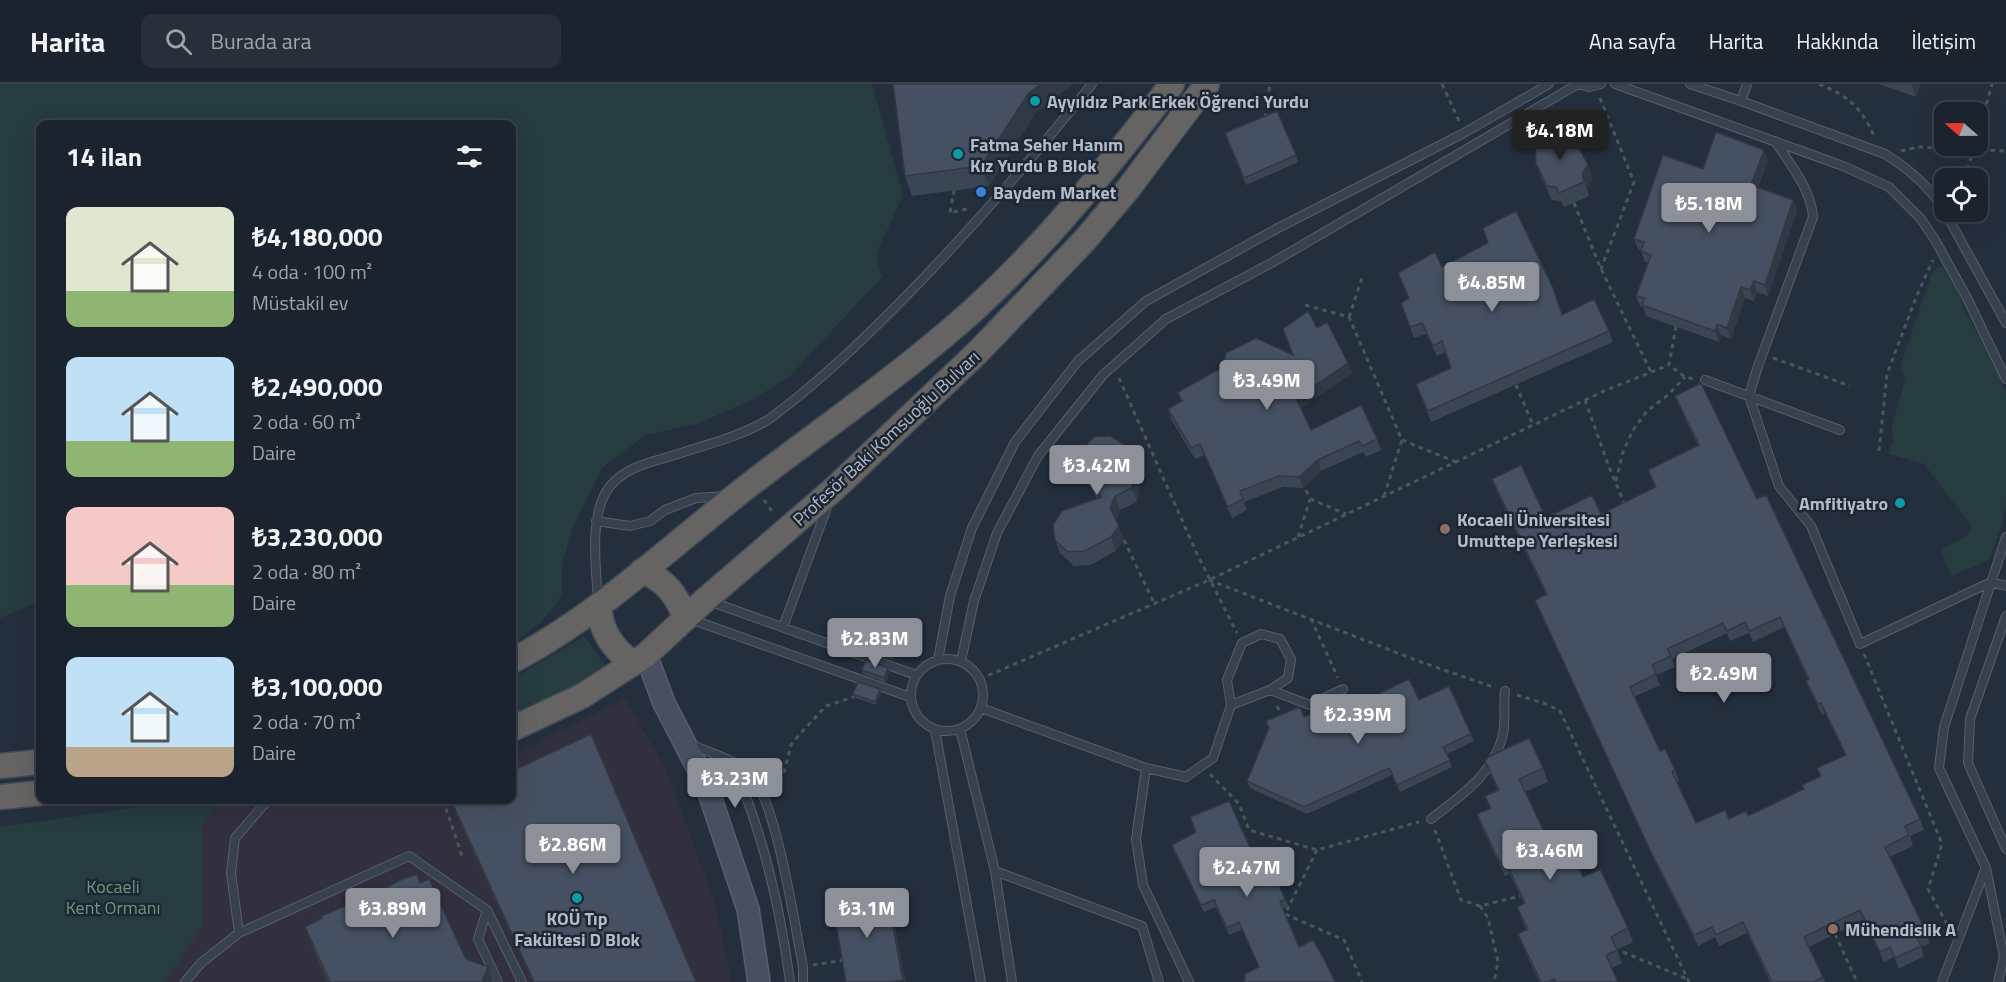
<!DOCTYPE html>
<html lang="tr">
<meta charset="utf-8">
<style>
:root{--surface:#1b232e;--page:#282f3a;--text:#f1f3f6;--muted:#a0a4aa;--line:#39404a;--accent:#8c9099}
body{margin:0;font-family:"Titillium Web",sans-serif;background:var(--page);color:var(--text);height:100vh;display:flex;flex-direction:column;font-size:22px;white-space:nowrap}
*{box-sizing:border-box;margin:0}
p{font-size:20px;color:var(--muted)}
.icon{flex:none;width:33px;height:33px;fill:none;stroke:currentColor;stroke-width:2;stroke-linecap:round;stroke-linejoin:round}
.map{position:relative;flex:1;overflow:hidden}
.panel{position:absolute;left:36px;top:36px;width:480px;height:684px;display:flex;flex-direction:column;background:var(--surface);border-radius:12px;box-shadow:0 6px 24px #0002,0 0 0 2px var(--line)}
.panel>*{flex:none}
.needle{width:39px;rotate:290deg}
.buttons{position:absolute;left:1934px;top:18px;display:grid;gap:12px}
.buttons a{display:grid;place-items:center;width:54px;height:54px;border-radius:12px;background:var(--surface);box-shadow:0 6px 24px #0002,0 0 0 2px var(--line);font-size:30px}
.price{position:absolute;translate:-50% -51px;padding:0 14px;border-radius:6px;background:var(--accent);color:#fff;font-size:20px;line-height:39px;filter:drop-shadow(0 2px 3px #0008)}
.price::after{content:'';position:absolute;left:50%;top:36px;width:18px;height:14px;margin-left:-9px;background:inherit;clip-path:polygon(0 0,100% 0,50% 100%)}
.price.current{background:#222;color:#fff}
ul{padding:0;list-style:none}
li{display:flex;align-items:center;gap:18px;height:150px;padding:0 30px}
li span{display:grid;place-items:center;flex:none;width:168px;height:120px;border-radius:12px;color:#555}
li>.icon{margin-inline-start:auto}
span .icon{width:72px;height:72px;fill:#fffc;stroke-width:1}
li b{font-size:26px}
h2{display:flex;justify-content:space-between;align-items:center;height:72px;padding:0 30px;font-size:26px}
header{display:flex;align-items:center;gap:36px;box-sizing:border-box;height:84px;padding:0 30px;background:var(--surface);border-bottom:2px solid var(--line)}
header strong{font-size:28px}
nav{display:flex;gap:33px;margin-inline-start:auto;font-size:21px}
.search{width:420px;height:54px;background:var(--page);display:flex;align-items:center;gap:15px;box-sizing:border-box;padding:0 21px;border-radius:12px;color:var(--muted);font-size:22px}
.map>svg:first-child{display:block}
.medical{fill:#32303f}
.green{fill:#263c3f}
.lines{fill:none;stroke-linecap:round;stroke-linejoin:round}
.service-casing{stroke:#565f6c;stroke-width:10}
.secondary-casing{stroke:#565f6c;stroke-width:24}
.trunk-casing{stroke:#434c59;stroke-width:27}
.path{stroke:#44595c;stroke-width:3;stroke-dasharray:4.5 4.5;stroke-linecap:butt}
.service{stroke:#38414e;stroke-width:8}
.secondary{stroke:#465061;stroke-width:21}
.trunk{stroke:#656462;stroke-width:24}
.wall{fill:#3b4654;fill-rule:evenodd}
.shaded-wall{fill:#303945}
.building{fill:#455162;stroke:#303945;stroke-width:1.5;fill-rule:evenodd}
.culture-dot{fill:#0f9aa8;stroke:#1d2633;stroke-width:2}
.shop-dot{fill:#3f7fe0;stroke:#1d2633;stroke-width:2}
.education-dot{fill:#8d6e63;stroke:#1d2633;stroke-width:2}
.labels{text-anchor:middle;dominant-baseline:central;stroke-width:5;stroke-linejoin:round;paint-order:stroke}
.poi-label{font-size:18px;font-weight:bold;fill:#b4bcc9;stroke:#1d2633;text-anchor:start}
.street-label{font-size:18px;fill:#b4bcc9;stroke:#1d2633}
.park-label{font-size:18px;fill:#6b9a76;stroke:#1d2633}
</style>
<header>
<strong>Harita</strong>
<div class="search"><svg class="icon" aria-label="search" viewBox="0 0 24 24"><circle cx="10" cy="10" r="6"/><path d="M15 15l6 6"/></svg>Burada ara</div>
<nav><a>Ana sayfa</a><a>Harita</a><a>Hakkında</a><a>İletişim</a></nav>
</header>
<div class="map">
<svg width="2006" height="898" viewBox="0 0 2006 898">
<rect width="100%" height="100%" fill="#242f3e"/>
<path class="medical" d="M625 615 666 685 713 814 729 882 730 898H166L202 843V742L218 716H512V671Z"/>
<path class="green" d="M0 0H872L903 111 876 171 882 193 790 292 752 316 697 340 646 351 602 384 572 445 562 481V512L542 537 512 561V40H40V517L0 534Z
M1942 181 1960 212 1963 224 1993 277 2006 309V419L2002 440 1989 476 1951 492 1941 466 1966 452 1972 443 1924 380 1889 370 1893 356 1892 343 1905 295 1901 284 1904 271 1932 189Z
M584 552 608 585 512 631V595Z
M187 716H218L202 742V843L166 898H0V743Z"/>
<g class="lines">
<g class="service-casing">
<path id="service" d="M1579 0 1589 3 1601 0
M1615 0 1843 82 1889 103 1921 135 1935 156 1967 214 2006 295
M1690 0 1741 17 1885 70C1909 85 1929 102 1944 126
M1741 17 1747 0
M1775 57C1790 80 1811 105 1813 133L1757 285 1749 312 1779 402 1811 442 1860 560 1991 498 2006 502
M1945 128 2006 239
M1705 296 1840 346
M596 437 630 442 650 437 665 426 696 414 726 412
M598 516C596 483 588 428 611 401 627 383 648 379 671 372 699 363 749 350 772 333 823 295 869 250 913 205 976 140 1035 71 1092 0
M709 517 916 591
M2006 532 1970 635 1968 679 2006 765
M690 535 910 613
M783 543 829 418
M911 611a36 36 0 1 1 72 0a36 36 0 1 1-72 0Z
M938 576 950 512 972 444 1015 358 1078 277 1146 217 1278 144 1464 49 1549 0
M961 577 974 517 997 449 1038 372 1103 291 1166 235 1275 177 1578 0
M1270 606 1310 621 1343 605
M981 624 1146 684 1186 693 1213 674 1231 621 1270 606 1288 594 1291 575 1280 555 1261 550 1242 559 1227 596 1231 621
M960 645 995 787 1012 898
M935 646 981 898
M690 660C706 667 737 677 749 688 776 713 795 843 803 883V898
M728 677C735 690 743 704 748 718 769 776 782 837 790 898
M1146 684 1136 755 1143 801 1189 898
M1431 735C1462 711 1494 690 1503 650 1506 636 1503 622 1505 607
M995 787 1142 842 1159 898
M487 826 478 855 498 898
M239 849 231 789 235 754 268 716
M185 898 201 879 239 849 409 772 487 826 522 898
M1942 898 1985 786
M1998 898 2004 873 1986 784 1939 684 1944 643 2006 453"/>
</g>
<g class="secondary-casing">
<path id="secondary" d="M646 571 664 619 706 700 748 825 759 898"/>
</g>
<g class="trunk-casing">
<path id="trunk" d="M642 487C666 496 676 511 686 534
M599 522C601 548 612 563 632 579
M512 577C594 534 662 470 734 413 802 359 874 311 940 255 1029 182 1102 91 1172 0
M512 645 582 612 646 571 705 516 834 405 978 268 1084 157 1128 105 1207 0
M0 682 40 678
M0 713 40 709"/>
</g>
<path class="path" d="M1442 0 1460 39
M1819 0C1850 13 1861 23 1875 54
M1600 14 1634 98 1601 185
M1265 34 1270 0
M1977 55 1992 0
M1901 67 1918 63 2006 67
M1964 94 1975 62
M954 106 950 129 971 124
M1574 119 1601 185 1651 288
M1305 221 1349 233 1402 356 1384 412
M1349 233 1362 194
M1676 242 1669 281 1685 293 1694 295
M1773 274 1850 302
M1119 294 1197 470 1237 549
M1516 301 1533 341
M1585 316 1609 383 1625 421
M1402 356 1456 378
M1879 367 1887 290 1917 211 1933 176
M1616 397 1623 368 1633 346 1647 327 1668 311 1685 293
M1310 415 1346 430
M764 416 774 430
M1298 453 1310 415 1304 402
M1124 456 1154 519
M1209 496 1421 578 1493 603
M1311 535 1338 594
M1864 570 1942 760 1928 805 1949 844
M980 595 1209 496 1604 307 1669 281
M1517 611 1546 620 1560 627 1689 898
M1348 616 1356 635
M1277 622 1283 635
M1210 690 1239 720 1249 746 1317 766 1419 738
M769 696 783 692 791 661 799 651 826 622 854 613
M443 716 462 772
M1435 746 1461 816 1480 822 1520 812
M1317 766 1285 830 1344 856 1362 898
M1480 822 1488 834 1498 878 1494 898
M1835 850 1857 898
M1623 868 1687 895
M813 881 845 876"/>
<use href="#service" class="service"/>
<use href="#secondary" class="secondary"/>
<use href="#trunk" class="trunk"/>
</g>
<path class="wall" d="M1879 0H1921L1916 13Z
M1035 30 989 102 912 112 905 92Z
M1227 56 1296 71 1298 78 1246 101Z
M1768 76 1758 104 1793 116 1797 127 1768 212 1757 208 1754 217 1745 214 1731 255 1721 251 1719 258 1646 232 1643 223 1640 222 1636 212 1648 179 1645 178 1641 167 1638 165 1634 155 1703 85Z
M1536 79 1593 95 1587 104 1589 112 1564 123 1561 117 1552 116 1541 93Z
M1442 183 1563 231 1609 247 1613 258 1431 338 1416 300 1451 284 1445 268 1437 272 1426 250 1414 254 1401 219 1408 214 1398 189Z
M1317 244 1348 279 1352 289 1301 324 1311 346 1377 355 1381 366 1366 373 1363 368 1321 387 1303 404 1283 403 1244 418 1247 426 1232 434 1204 371 1195 375 1171 335 1168 325 1293 271 1283 245Z
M1675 312 1757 415 1920 735 1924 746 1910 752 1913 762 1890 773 1926 848 1930 859 1921 863 1924 872 1899 885 1894 873 1884 878 1864 836 1809 863 1825 898H1770L1747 849 1719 862 1715 853 1698 862 1654 776 1539 526 1535 516 1546 511 1496 406 1492 395 1546 434 1601 430 1655 404 1648 386 1698 362 1679 322ZM1784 543 1808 596 1806 597 1810 607 1822 631 1825 629 1845 671 1817 684 1820 692 1804 705 1748 732 1696 739 1677 698 1679 697 1675 686 1660 667 1634 613 1660 601 1656 591 1675 583 1672 575 1727 549 1730 557 1749 549 1753 558Z
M1082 385 1140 400 1137 418 1120 426 1116 436 1124 456 1116 467 1090 481 1074 482 1060 469 1055 456 1097 414 1087 399Z
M899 555 900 559 893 576 871 569 870 565Z
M862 586 889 588 885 598 863 590Z
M880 605 881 609 876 621 854 613 853 610Z
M1419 616 1471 650 1474 657 1447 670 1452 683 1400 708 1392 691 1307 730 1250 704 1247 697 1269 644 1304 633 1329 647 1362 630 1358 620Z
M1485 677 1543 684 1548 698 1525 708 1549 758 1583 793 1628 844 1633 858 1617 866 1622 879 1612 884 1618 898H1539L1523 863 1518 850 1526 846 1517 823 1524 820 1510 790 1505 792 1482 744 1477 730 1490 724 1485 712 1498 707Z
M451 716 696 898H533L456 730Z
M1190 733 1262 790 1273 786 1288 822 1283 825 1259 883 1242 846 1229 851 1216 823 1204 828 1174 768 1172 761 1195 748Z
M420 799 466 875 493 898H328L312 862 305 843 382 806Z"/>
<path class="shaded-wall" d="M1041 0H1073L1035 30 989 102 981 82 1028 10Z
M1913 0H1921L1916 13 1912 2Z
M1764 66 1768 76 1755 112 1751 101Z
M1588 81 1593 95 1587 104 1589 112 1582 90Z
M1793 116 1797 127 1768 212 1765 201Z
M1754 197 1757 208 1754 217 1750 206Z
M1741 203 1745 214 1731 255 1727 244Z
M1717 240 1721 251 1719 258 1715 247Z
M1348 279 1352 289 1300 325 1296 314Z
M1318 376 1321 387 1303 404 1299 393Z
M1135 386 1140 400 1137 418 1132 404Z
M1115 412 1120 426 1115 438 1110 424Z
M1119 442 1124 456 1116 467 1111 453Z
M899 555 900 559 893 576 892 573Z
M888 584 889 588 885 598 884 594Z
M880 605 881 609 876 621 875 618Z
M886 807 891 821 906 898H903V896Z
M488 883 493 898H482Z"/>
<path class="building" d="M893 0H1041L1028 10 981 82 905 92Z
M1277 27 1296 71 1244 94 1225 49Z
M1545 47H1558L1573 53 1588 81 1582 90 1584 98 1559 109 1556 103 1547 102 1536 79 1535 63Z
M1716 48 1764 66 1751 101 1793 116 1765 201 1754 197 1750 206 1741 203 1727 244 1717 240 1715 247 1642 221 1645 214 1636 212 1651 171 1641 167 1644 158 1634 155 1663 71 1703 85Z
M1516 127 1553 204 1562 231 1594 215 1609 247 1428 327 1416 300 1451 284 1442 257 1433 262 1422 239 1410 243 1401 219 1409 214 1398 189 1435 168 1442 183 1488 159 1483 144Z
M1308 227 1317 244 1327 238 1348 279 1296 314 1311 346 1361 321 1377 355 1362 362 1359 357 1318 376 1299 393 1279 392 1240 407 1243 415 1228 423 1200 360 1191 364 1168 325 1182 317 1178 308 1223 283 1226 269 1256 254 1293 271 1283 245Z
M1701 299 1757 415 1766 411 1920 735 1905 742 1909 751 1885 763 1926 848 1916 853 1921 862 1895 874 1890 863 1880 868 1860 826 1804 853 1823 893 1814 898H1772L1743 838 1716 851 1712 843 1694 851 1650 766 1535 516 1547 510 1492 395 1521 381 1546 434 1592 411 1601 430 1656 403 1648 386 1699 361 1675 312ZM1780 533 1809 595 1806 597 1818 620 1821 619 1846 671 1817 684 1821 692 1802 701 1804 705 1748 732 1746 727 1729 735 1725 726 1696 739 1672 688 1675 686 1665 665 1660 667 1630 603 1656 590 1652 581 1671 572 1667 565 1723 539 1727 547 1745 538 1749 547Z
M1110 352 1125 361 1135 386 1132 404 1115 412 1110 424 1119 442 1111 453 1085 467 1068 468 1055 456 1053 441 1062 427 1101 413 1082 385V366L1094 353Z
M877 548 899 555 892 573 870 565Z
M866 576 888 584 884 594 862 586Z
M1409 595 1419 616 1449 602 1471 650 1443 663 1450 676 1397 701 1389 684 1304 723 1247 697 1269 644 1266 637 1300 623 1304 633 1318 627 1329 647 1363 630 1358 620Z
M858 598 880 605 875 618 853 610Z
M591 650 696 898H534L451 716H512V687Z
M1529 654 1543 684 1519 695 1549 758 1564 751 1583 793 1600 785 1628 844 1611 853 1617 866 1606 871 1618 898H1556L1554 895 1548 898H1541L1518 850 1528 845 1517 823 1525 819 1505 776 1500 779 1477 730 1491 724 1485 712 1499 706 1485 677 1488 673Z
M1229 717 1262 790 1273 786 1285 815 1280 818 1299 863 1313 856 1325 877 1335 898H1245V890L1259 883 1239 838 1227 844 1214 816 1201 821 1172 761 1196 748 1190 733Z
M417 790 420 799 429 795 466 875 488 883 482 898H330L305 843 322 834V832L354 818 357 813 368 805 382 806 398 797Z
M886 807 903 896 891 898H846L832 817Z"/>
<g class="culture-dot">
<circle cx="1035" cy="17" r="6"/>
<circle cx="958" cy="70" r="6"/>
<circle cx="1900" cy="419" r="6"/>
<circle cx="577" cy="814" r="6"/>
</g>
<circle class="shop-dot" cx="981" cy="108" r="6"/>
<g class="education-dot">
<circle cx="1445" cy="445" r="6"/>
<circle cx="1833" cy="845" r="6"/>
</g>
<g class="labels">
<g class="poi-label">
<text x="1047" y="17">Ayyıldız Park Erkek Öğrenci Yurdu</text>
<text x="970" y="60">Fatma Seher Hanım<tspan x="970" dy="21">Kız Yurdu B Blok</tspan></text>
<text x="993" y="108">Baydem Market</text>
<text x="1888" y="419" text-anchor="end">Amfitiyatro</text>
<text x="1457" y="435">Kocaeli Üniversitesi<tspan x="1457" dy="21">Umuttepe Yerleşkesi</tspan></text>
<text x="577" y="834" text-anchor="middle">KOÜ Tıp<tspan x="577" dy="21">Fakültesi D Blok</tspan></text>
<text x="1845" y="845">Mühendislik A</text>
</g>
<g class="street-label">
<text transform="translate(886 354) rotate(-43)">Profesör Baki Komsuoğlu Bulvarı</text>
</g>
<g class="park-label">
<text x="113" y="802">Kocaeli<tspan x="113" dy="21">Kent Ormanı</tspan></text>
</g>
</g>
</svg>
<div class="buttons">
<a><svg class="needle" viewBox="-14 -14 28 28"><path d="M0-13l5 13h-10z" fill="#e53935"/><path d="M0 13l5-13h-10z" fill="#a0a4aa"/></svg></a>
<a><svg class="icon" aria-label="locate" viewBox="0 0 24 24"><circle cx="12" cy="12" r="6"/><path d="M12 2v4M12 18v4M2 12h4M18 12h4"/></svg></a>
</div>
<b class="price current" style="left:1560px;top:77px">₺4.18M</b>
<b class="price" style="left:1709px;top:150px">₺5.18M</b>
<b class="price" style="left:1492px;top:229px">₺4.85M</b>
<b class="price" style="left:1267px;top:327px">₺3.49M</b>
<b class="price" style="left:1097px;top:412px">₺3.42M</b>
<b class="price" style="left:875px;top:585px">₺2.83M</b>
<b class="price" style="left:1724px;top:620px">₺2.49M</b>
<b class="price" style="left:1358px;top:661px">₺2.39M</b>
<b class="price" style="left:735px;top:725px">₺3.23M</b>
<b class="price" style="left:573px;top:791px">₺2.86M</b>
<b class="price" style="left:1550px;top:797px">₺3.46M</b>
<b class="price" style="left:1247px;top:814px">₺2.47M</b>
<b class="price" style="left:393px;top:855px">₺3.89M</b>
<b class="price" style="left:867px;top:855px">₺3.1M</b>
<section class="panel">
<h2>14 ilan<svg class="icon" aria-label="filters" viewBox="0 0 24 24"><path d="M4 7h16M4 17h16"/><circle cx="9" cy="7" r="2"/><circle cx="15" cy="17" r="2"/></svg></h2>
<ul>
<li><span style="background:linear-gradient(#dfe7d0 70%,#8fb573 0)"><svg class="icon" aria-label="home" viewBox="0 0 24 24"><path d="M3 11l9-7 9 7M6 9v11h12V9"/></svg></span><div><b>₺4,180,000</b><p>4 oda · 100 m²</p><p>Müstakil ev</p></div></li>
<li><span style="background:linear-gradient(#bfe0f5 70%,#8fb573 0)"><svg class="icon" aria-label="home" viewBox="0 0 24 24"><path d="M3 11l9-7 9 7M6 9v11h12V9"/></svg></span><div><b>₺2,490,000</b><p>2 oda · 60 m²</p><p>Daire</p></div></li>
<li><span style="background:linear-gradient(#f6c9c9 65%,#8fb573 0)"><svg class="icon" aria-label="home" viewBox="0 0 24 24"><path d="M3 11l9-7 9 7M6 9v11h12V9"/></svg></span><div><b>₺3,230,000</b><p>2 oda · 80 m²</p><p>Daire</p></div></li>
<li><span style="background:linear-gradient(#bfe0f5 75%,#b9a48a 0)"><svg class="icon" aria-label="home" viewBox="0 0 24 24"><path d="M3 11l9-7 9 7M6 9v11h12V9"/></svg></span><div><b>₺3,100,000</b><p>2 oda · 70 m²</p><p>Daire</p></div></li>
</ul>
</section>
</div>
